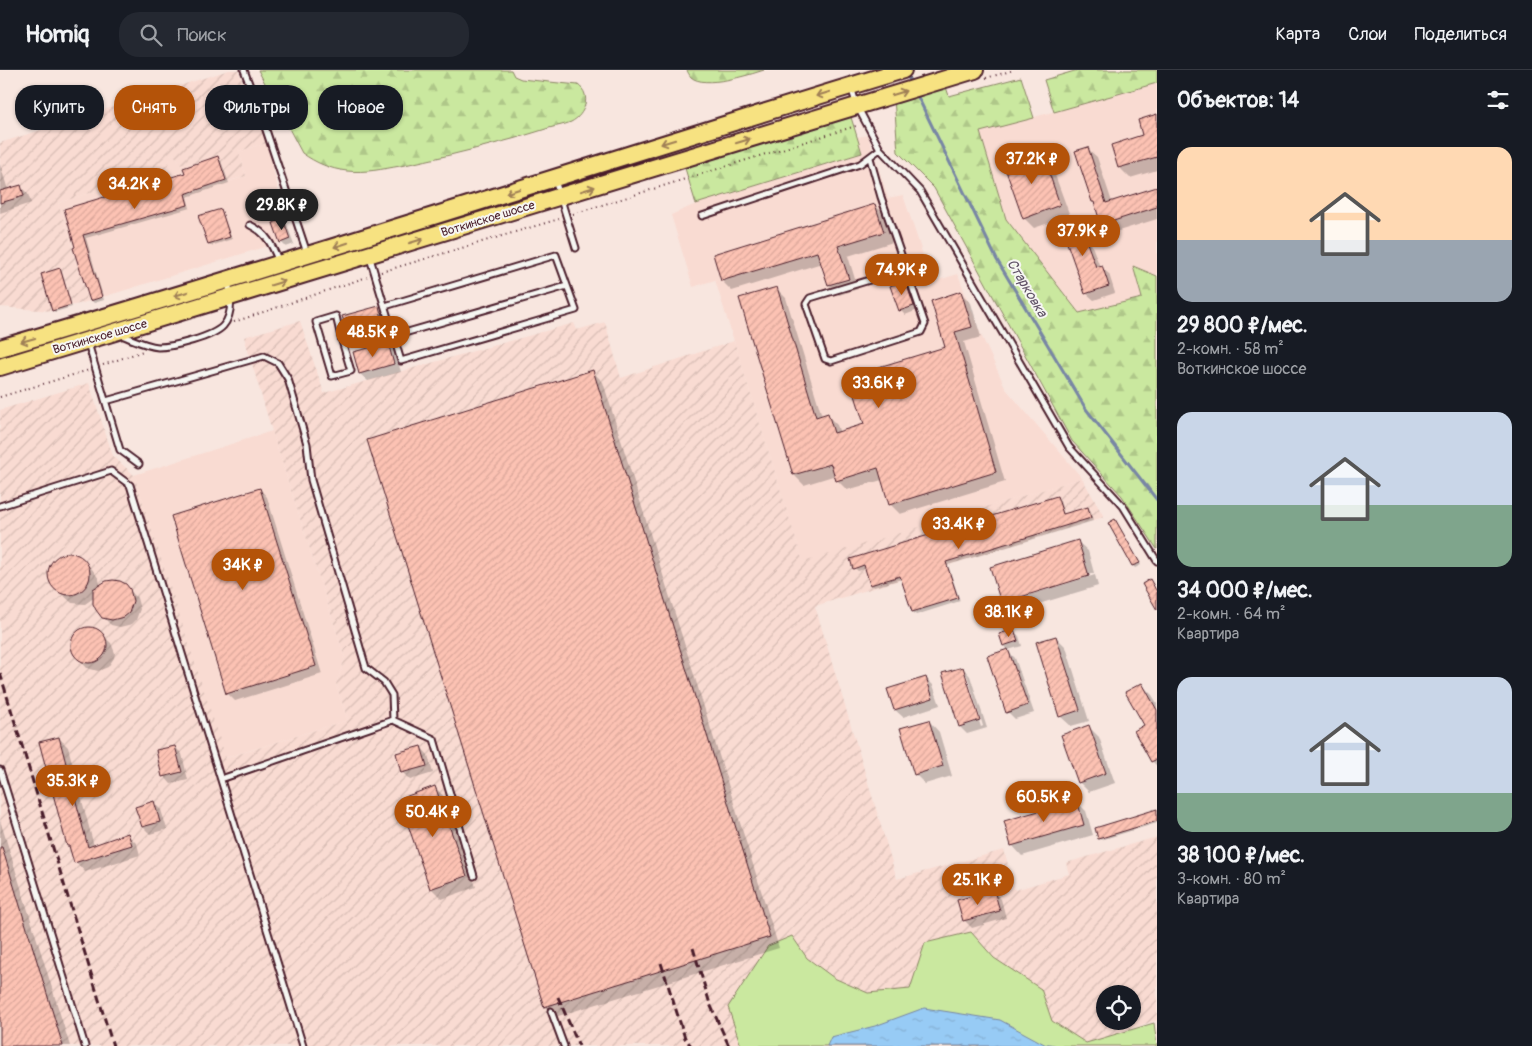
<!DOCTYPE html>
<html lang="ru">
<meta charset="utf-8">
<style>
:root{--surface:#171b24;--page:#242831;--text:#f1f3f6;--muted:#9ea1a6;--line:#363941;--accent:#b45309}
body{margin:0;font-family:Pangolin,sans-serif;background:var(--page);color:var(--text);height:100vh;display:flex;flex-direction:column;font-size:19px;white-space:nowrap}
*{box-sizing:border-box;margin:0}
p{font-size:16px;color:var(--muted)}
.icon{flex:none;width:28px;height:28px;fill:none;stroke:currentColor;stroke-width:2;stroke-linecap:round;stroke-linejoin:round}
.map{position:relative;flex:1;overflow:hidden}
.panel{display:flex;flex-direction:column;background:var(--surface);width:375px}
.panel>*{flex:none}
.guide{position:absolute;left:15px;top:15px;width:475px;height:45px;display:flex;gap:10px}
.tools{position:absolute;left:1096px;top:915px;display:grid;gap:10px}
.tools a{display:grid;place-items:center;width:45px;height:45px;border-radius:50%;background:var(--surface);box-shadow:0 1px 4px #0004;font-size:25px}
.price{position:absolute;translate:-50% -42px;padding:0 11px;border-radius:18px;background:var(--accent);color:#fff;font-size:16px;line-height:32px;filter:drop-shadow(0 1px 2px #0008)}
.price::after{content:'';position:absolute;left:50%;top:30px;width:15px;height:11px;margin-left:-8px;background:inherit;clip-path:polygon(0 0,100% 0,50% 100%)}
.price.current{background:#222;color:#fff}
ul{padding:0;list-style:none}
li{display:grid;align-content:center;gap:10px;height:265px;padding:0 20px}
li span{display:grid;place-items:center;height:155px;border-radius:15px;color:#555}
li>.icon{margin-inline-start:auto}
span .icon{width:90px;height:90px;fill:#fffc;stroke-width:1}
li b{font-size:21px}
h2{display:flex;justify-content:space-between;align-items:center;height:60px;padding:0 20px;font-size:21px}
.chip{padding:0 18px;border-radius:20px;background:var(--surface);box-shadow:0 1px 4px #0004;font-size:18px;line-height:45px}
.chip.current{background:var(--accent);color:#fff}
header{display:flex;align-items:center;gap:30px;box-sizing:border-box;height:70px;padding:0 25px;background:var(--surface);border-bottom:1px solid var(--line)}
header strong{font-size:24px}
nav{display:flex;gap:28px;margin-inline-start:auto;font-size:18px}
.search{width:350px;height:45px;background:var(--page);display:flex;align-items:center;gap:12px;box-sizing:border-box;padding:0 18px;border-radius:20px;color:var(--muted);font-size:19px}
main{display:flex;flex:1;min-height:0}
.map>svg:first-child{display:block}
.built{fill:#f9dbd2}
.industrial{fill:url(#industrial-furrows);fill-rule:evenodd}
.grass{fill:#cae89f;stroke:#8a8465}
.forest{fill:url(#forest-firs);stroke:#8a8465}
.water{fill:url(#water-ripples);stroke:#7886a4}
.shadow{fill:#0003;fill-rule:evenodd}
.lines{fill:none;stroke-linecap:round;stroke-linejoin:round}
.stream{stroke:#7886a4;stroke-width:3}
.building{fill:url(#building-hatch);stroke:#4a1f2b}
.lane-casing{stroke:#4a1f2b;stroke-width:9}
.primary-casing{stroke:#4a1f2b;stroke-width:20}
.path{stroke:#4a1f2b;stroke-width:2;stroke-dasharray:1 4;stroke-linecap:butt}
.lane{stroke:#f6f6f2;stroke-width:5}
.primary{stroke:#f7e281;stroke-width:16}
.rail{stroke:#4a1f2b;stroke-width:3;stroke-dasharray:8 4;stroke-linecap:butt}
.oneway{stroke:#a08056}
.labels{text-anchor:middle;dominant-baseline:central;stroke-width:4;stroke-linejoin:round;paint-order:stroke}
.street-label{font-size:12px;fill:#4a1f2b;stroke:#f6f6f2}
.water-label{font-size:14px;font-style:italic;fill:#615368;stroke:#f6f6f2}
</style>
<header>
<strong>Homiq</strong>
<div class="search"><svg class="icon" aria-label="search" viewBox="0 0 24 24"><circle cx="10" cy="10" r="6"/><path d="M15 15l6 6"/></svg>Поиск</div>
<nav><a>Карта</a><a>Слои</a><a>Поделиться</a></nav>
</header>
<main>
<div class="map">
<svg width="1157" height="976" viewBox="0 0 1157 976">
<defs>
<pattern id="industrial-furrows" width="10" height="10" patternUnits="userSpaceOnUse" patternTransform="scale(1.25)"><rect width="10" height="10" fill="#f9dbd2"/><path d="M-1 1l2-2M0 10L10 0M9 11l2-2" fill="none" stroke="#d7bcb4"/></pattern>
<pattern id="forest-firs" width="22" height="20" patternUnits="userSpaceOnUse" patternTransform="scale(1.25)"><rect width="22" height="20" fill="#cae89f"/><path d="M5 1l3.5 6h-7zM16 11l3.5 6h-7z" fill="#afc789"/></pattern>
<pattern id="water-ripples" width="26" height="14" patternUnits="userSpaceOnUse" patternTransform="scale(1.25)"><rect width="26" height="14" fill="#97cbf5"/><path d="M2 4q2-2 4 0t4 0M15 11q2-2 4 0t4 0" fill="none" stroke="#84aed2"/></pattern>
<pattern id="building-hatch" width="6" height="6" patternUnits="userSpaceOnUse" patternTransform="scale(1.25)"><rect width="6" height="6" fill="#fcc2b3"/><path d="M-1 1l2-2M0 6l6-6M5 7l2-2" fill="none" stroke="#daa69a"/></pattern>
</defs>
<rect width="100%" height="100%" fill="#f8e6df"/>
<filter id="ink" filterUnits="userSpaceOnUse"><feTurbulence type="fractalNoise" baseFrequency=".02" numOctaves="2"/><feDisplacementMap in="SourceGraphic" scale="10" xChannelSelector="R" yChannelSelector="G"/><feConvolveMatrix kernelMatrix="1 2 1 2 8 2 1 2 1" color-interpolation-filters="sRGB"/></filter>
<g filter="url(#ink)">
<path class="built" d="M1157 13V206L1133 196 1142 228 1079 243 1006 149 980 62Z
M868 65 888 128 903 125 932 212 958 204 978 258 1006 319 1082 408 803 493 715 210 693 217 671 145 696 134 862 83 857 67Z
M267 73 290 169 90 231 58 133 165 99 173 82 183 98 189 124 246 106 239 81Z
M272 361 345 588 336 614 348 650 225 688 134 405Z"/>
<path class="industrial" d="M229 0H238L267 73 239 81 246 106 191 122 189 125 183 98 173 83 166 99 58 133 90 231 52 241 0 237V73Z
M300 251 324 323 574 253 577 260 605 252 621 308 734 271 803 492 1082 408 1104 447 815 536 897 809 1004 780 1015 820 1069 804 1066 793 1157 767V950L1124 961 1154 953 1157 976H0V340L89 313 113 386 134 405 226 688 348 650 336 614 345 588 272 361 244 267ZM1105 924H1132V951H1105Z"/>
<path class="grass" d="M971 862 994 888 1041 919 1052 951 1086 973 1154 953 1157 976H741L728 937 768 876 792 866 807 888 834 908 868 923 910 919 925 873Z"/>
<path class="forest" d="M258 0H511L514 6 521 9 578 15C592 25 585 45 571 52 564 55 556 56 549 58 533 63 517 68 501 72 468 81 434 89 400 96 383 99 365 103 347 101 330 99 316 93 302 83Z
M687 0H764C749 5 704 19 691 7 690 6 687 1 687 0Z
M1078 0H1157V13L1054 42 1044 10Z
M1021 7 1034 48 980 62 1006 149 1079 243 1142 228 1133 196 1157 206V479L1122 426 1072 371 934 118 898 82 894 28 945 14 949 26Z
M850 44 862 83 696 134 684 95Z"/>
<path class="water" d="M924 938 1000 950 1048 976H827L831 967 875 956Z"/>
<path class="shadow" d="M1157 46V100L1130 108 1120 98 1113 76 1144 66Z
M1087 78 1097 87 1112 132 1157 118V149L1112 163 1102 154 1097 136 1093 132Z
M1041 84 1051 94 1070 146 1034 158 1024 148Z
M218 88 221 91 229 113 187 127 190 138 86 168 104 230 94 233 91 230 65 139 186 104Z
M0 94 8 120 20 116 28 124 31 133 0 143Z
M875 135 885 145 893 172 848 186 858 219 839 225 829 215 822 193 732 221 722 211 714 185Z
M221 140 232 169 211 176 209 174Z
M1077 148 1084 155 1100 197H1101L1109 204 1115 223 1094 230 1086 223Z
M282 151 287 155 294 174 286 177 281 172Z
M60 200 62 202 72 237 55 242 53 240Z
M905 212 910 217 918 240 905 245 900 240Z
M776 218 786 228 822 346 827 345 837 355 840 363 865 355 947 277 961 223 971 233 981 267 964 272 1005 412 900 444 890 434 882 410 847 420 837 410 836 405 804 415 794 405Z
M378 237 388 247 391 259 357 268 347 257Z
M387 274 395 282 401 302 368 311 360 304Z
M592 301 603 312 779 878 555 947 545 937 369 371Z
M260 419 267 427 322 604 235 631 227 623Z
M1057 428 1060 431 1064 445 1088 438 1091 441 1093 451 948 495 960 531 916 545 913 542 902 509 874 517 871 514 867 498 858 501 855 498Z
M1116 453 1141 495 1135 498 1133 496Z
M1077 471 1088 481 1094 503 1006 530V532L1095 505 1098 516 1012 542 1002 532Z
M68 483 81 488 92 499 99 509 100 516 125 515 137 528 140 539 136 550 132 554 120 557 111 555 103 547 95 527 85 534 72 533 62 524 51 514 48 500 55 488Z
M87 558 96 559 111 573 115 583 114 588 108 597 98 601 87 598 76 586 72 575 77 564Z
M1014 561 1019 566 1022 576 1008 580 1004 575Z
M1056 567 1066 577 1089 651 1071 656 1060 646Z
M1008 581 1015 588 1034 643 1015 649 1008 642Z
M963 598 970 606 987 658 967 664 960 657ZM964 605H967L983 656 981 657Z
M926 608 933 615 940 635 903 647 895 640Z
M1142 615 1152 625 1157 633V696L1152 691 1145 656Z
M929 651 939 662 952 706 925 714 915 704Z
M1089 657 1099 667 1115 713 1089 722 1079 712Z
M59 668 68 677 94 776 128 765 137 774 140 785 85 802 76 792 71 778 68 776Z
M175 677 182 684 188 710 171 714 164 706Z
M421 677 428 685 433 703 410 710 402 702Z
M435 717 445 728 476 817 442 829 432 819 400 730Z
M1076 731 1086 741 1093 765 1022 786 1012 775Z
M153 732 161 740 167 759 150 764 143 757Z
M1157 741V753L1101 770 1099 768Z
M0 750 70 976H0Z
M993 821 1001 829 1006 848 972 858 964 850Z"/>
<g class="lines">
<path class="stream" d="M906 3 912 15
M916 23 997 190 1086 339 1157 430
M1048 975 1054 976"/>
</g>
<path class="building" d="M1157 44V87L1118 98 1111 75 1142 65 1138 50Z
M1088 77 1106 133 1157 117V137L1101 155 1094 132H1092L1075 81Z
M1042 82 1060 135 1023 149 1004 95Z
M218 86 226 110 185 124 188 135 83 165 102 227 90 231 73 178 75 177 64 139 185 103 183 98Z
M21 115 24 126 0 133V121Z
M875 134 884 162 838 176 849 209 828 215 817 182 721 211 713 184Z
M221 139 230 167 208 174 198 146Z
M1077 146 1096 197 1102 195 1109 216 1085 224 1060 153Z
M283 149 290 169 280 173 273 153Z
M60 198 71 235 52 241 41 204Z
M905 210 914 236 899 241 890 216Z
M777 217 816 347 828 343 834 363 864 354 849 306 945 277 931 231 961 221 972 257 955 262 996 402 889 435 878 398 836 411 831 394 793 405 739 228Z
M379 236 382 249 346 258 342 246Z
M388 273 394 294 359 304 353 282Z
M593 300 770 867 544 937 367 370Z
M260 418 316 596 226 624 171 446Z
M1057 426 1063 444 1088 437 1091 448 946 492 958 528 912 542 900 506 870 515 864 495 853 499 850 489Z
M1115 449 1140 493 1132 496 1108 453Z
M1078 470 1089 506 1001 533 990 497Z
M48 504a21 21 0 1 1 42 0a21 21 0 1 1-42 0Z
M1150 509 1157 522V540L1142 514Z
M113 510 120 511 126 514 130 519 133 531 129 543 124 547 112 550 102 548 96 540 93 534V519L106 511Z
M71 575a18 18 0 1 1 36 0a18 18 0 1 1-36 0Z
M1014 559 1018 571 1003 576 999 564Z
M1056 566 1080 640 1059 647 1036 572Z
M1008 579 1028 635 1006 643 987 586Z
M963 597 980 650 959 657 942 603Z
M926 607 933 628 894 640 887 619Z
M1142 613 1157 640V689L1151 692 1134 661 1144 655 1125 622Z
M929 650 943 696 914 705 900 658Z
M1089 655 1106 703 1078 713 1061 665Z
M59 667 88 777 128 763 132 775 74 793 69 776H67L39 672Z
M175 676 182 702 162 707 156 680Z
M421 676 427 696 401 703 396 683Z
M435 716 467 806 430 819 399 729Z
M1077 730 1084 755 1011 776 1004 751Z
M154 731 160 752 142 757 135 737Z
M1157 739V751L1098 769 1095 758Z
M0 777H2L63 976H0Z
M994 820 1000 841 963 851 957 830Z"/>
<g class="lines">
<g class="lane-casing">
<path id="lane" d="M244 0 264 54 307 183
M851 17 857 36 880 79 920 121 1069 377 1123 436 1157 491
M870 88 881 127 906 199 810 228 806 234 825 289 831 291 921 262 925 254 906 199
M555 110 576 178
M702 146 860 94 880 79
M250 155C267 163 272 175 279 192
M370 188 401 291 576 240 556 185 385 236
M121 265C132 269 146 276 158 277 173 277 213 267 223 256 234 244 231 225 228 212
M394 266 567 216
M342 271 336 246 316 252 332 306 351 301 342 271 391 257
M88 273 120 380 139 394
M106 331 264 286 278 293 288 309 307 374 311 410 366 598 384 612 392 625 393 650
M0 436 111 401 130 415 303 976
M0 700 85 976
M221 709 393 650 434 669 474 806
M551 941 564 976"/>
</g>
<g class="primary-casing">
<path id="primary" d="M0 278C302 190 602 91 903 0
M0 297 975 0"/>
</g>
<path class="path" d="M986 8 1014 0
M573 144 859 55
M381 202 559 149
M234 252 367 207
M103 295 143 281
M0 327 89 300"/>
<use href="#lane" class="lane"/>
<use href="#primary" class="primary"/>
<path class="rail" d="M0 603 113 976
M693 878 710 934 729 976
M661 893 685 968 691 976
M558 927 579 976"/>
</g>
<defs><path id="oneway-shaft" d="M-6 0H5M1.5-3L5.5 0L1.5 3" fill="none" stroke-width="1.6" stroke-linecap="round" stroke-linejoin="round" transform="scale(1.25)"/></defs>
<g class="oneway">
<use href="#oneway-shaft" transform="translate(899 23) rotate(-17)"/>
<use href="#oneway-shaft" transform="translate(823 24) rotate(163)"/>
<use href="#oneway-shaft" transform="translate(743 71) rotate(-17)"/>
<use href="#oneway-shaft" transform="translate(668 72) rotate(163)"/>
<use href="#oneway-shaft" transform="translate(588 119) rotate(-17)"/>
<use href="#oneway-shaft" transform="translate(513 121) rotate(162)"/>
<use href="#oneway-shaft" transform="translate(416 171) rotate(-17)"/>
<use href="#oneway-shaft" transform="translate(341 175) rotate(162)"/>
<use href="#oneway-shaft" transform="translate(278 213) rotate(-17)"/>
<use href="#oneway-shaft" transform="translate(181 224) rotate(163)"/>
<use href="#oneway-shaft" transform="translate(28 270) rotate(164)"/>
</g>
</g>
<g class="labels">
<g class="street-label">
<text transform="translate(488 149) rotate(-17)">Воткинское шоссе</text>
<text transform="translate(100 267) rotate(-16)">Воткинское шоссе</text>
</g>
<g class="water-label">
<text transform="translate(1027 218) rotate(59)">Старковка</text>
</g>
</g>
</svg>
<div class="tools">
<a><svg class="icon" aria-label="locate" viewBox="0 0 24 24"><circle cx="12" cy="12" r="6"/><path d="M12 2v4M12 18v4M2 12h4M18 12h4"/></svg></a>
</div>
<b class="price" style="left:1032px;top:115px">37.2K ₽</b>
<b class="price" style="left:135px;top:140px">34.2K ₽</b>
<b class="price current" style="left:282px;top:161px">29.8K ₽</b>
<b class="price" style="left:1083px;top:187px">37.9K ₽</b>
<b class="price" style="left:902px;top:226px">74.9K ₽</b>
<b class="price" style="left:373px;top:288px">48.5K ₽</b>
<b class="price" style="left:879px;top:339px">33.6K ₽</b>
<b class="price" style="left:959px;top:480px">33.4K ₽</b>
<b class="price" style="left:243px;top:521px">34K ₽</b>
<b class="price" style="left:1009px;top:568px">38.1K ₽</b>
<b class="price" style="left:73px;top:737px">35.3K ₽</b>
<b class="price" style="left:1044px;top:753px">60.5K ₽</b>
<b class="price" style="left:433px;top:768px">50.4K ₽</b>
<b class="price" style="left:978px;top:836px">25.1K ₽</b>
<div class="guide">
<a class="chip">Купить</a>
<a class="chip current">Снять</a>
<a class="chip">Фильтры</a>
<a class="chip">Новое</a>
</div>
</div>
<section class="panel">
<h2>Объектов: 14<svg class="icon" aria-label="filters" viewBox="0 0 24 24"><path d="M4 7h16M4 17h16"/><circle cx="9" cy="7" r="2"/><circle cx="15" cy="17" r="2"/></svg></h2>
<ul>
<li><span style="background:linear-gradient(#ffd9b3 60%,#9aa5b1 0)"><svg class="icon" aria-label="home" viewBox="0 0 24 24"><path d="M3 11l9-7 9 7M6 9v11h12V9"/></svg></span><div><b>29 800 ₽/мес.</b><p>2-комн. · 58 m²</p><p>Воткинское шоссе</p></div></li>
<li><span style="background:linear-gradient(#c9d6e8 60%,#7fa58c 0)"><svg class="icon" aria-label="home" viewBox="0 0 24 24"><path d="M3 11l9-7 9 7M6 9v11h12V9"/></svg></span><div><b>34 000 ₽/мес.</b><p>2-комн. · 64 m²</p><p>Квартира</p></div></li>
<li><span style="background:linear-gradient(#c9d6e8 75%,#7fa58c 0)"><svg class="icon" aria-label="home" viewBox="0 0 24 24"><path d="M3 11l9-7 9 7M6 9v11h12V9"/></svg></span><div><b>38 100 ₽/мес.</b><p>3-комн. · 80 m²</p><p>Квартира</p></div></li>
</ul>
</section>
</main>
